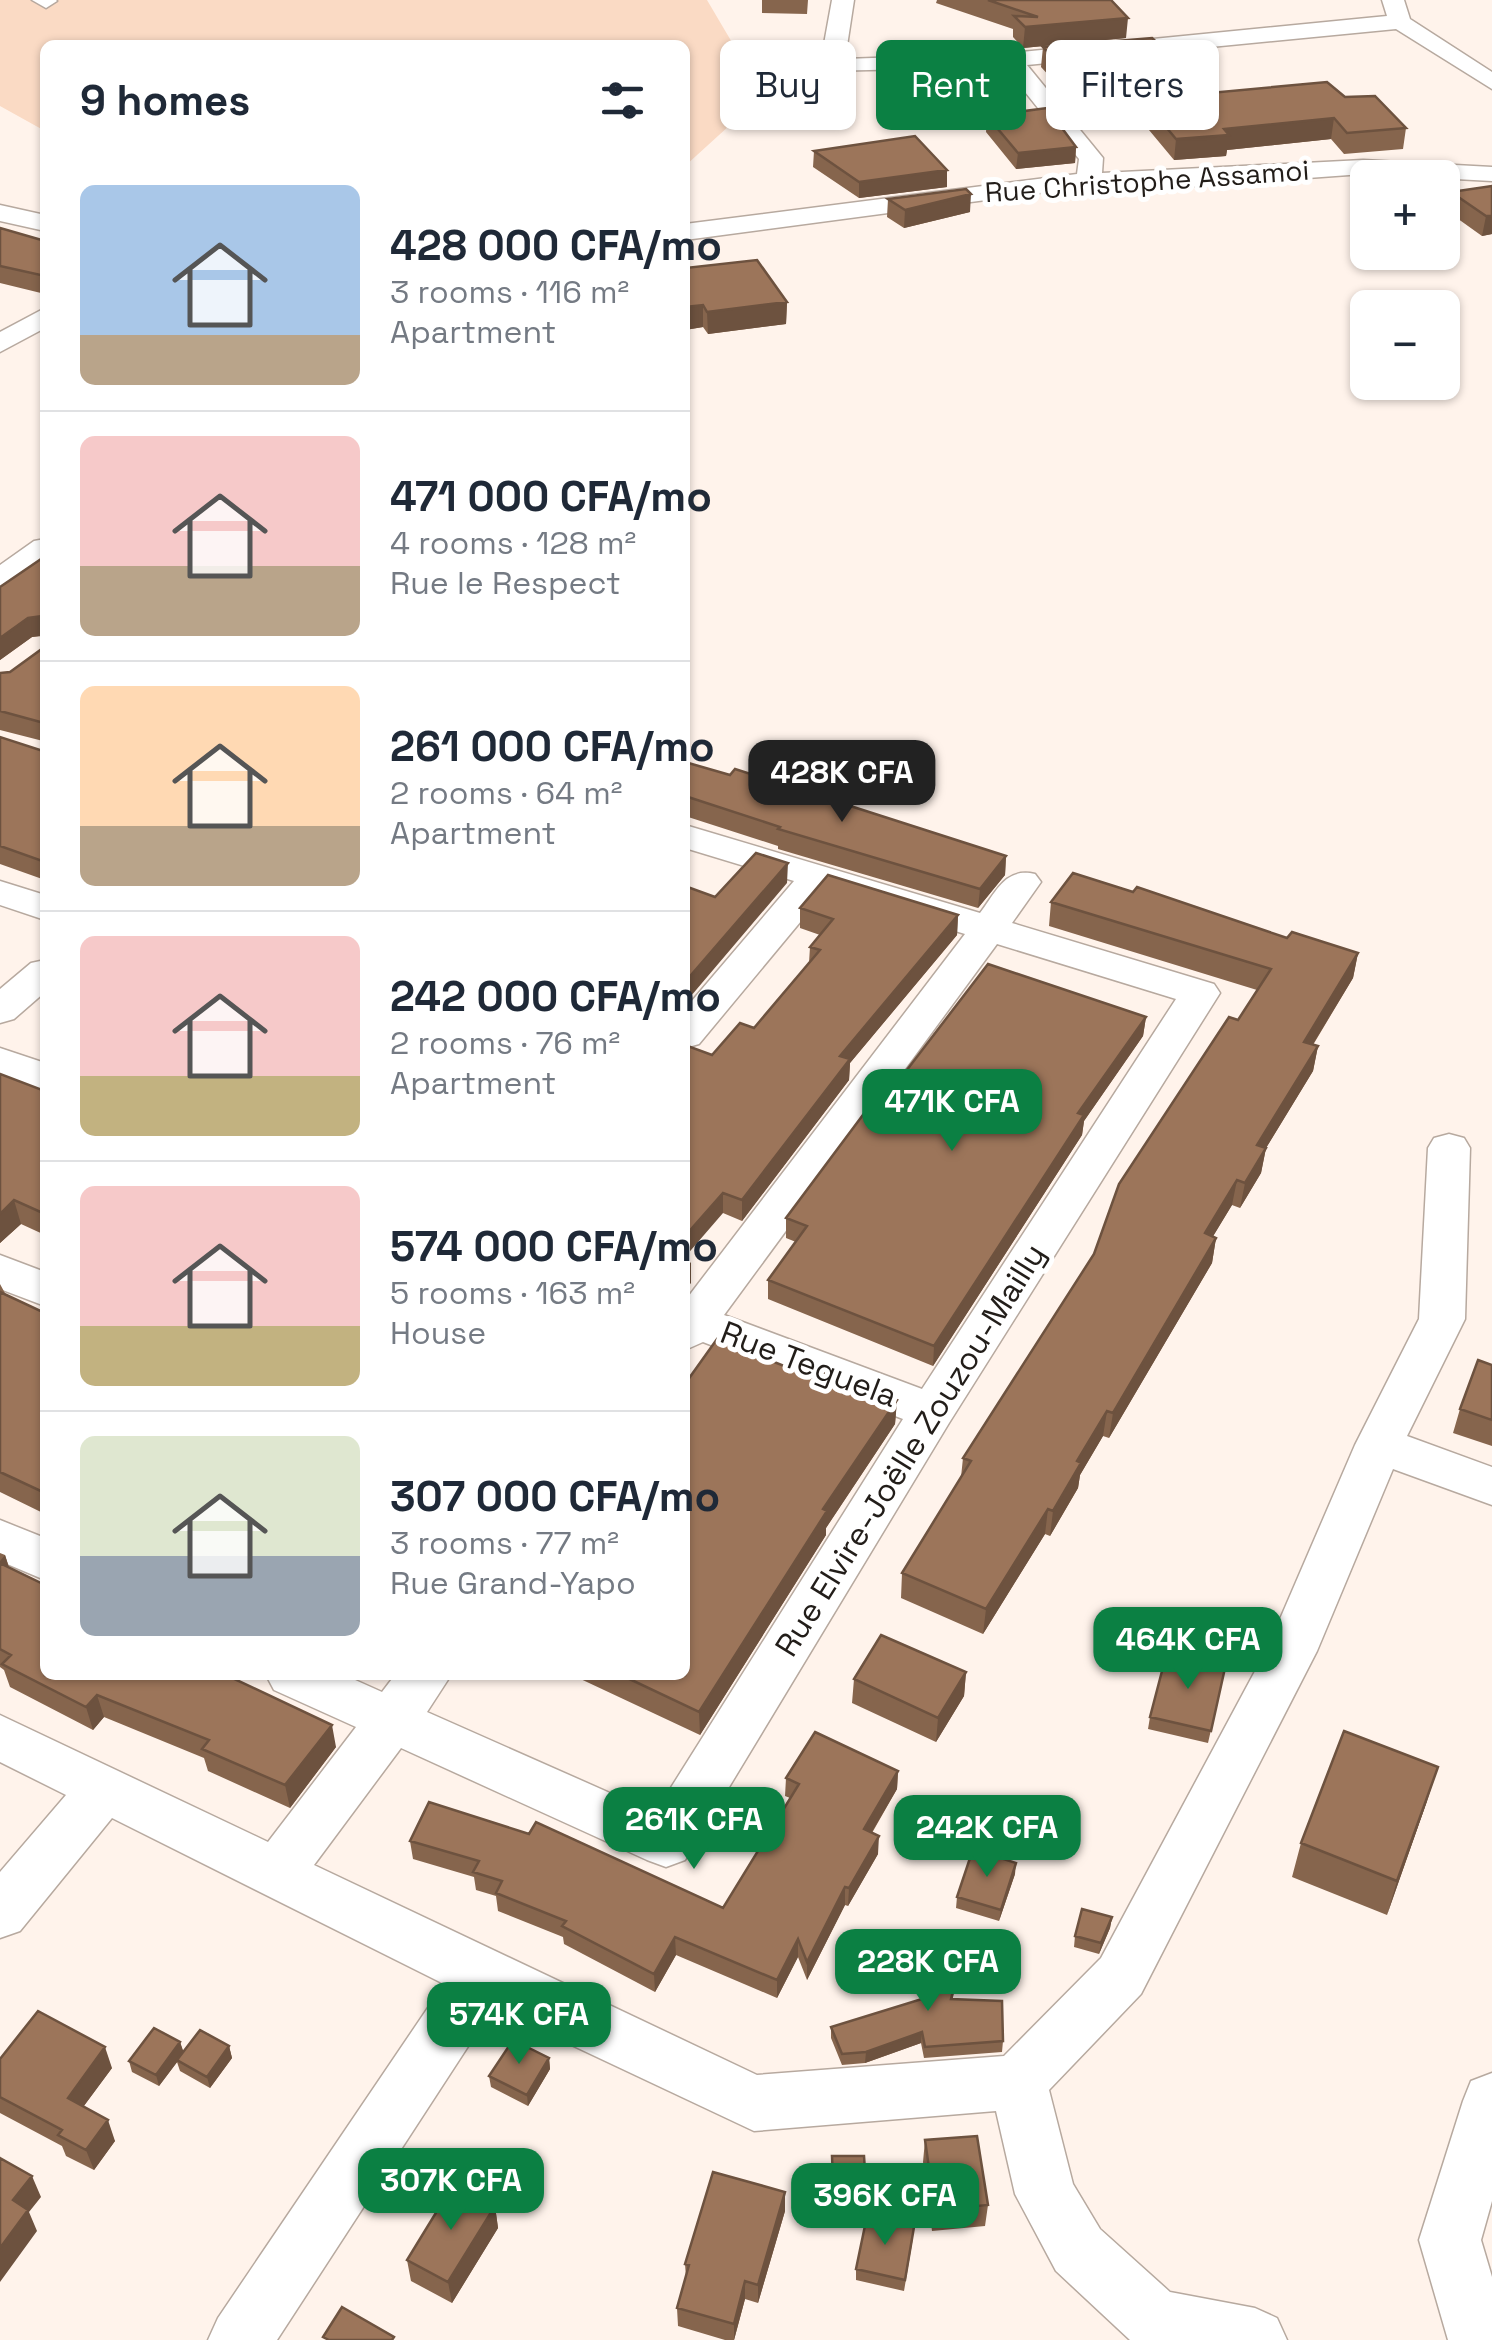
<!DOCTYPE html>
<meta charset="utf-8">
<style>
:root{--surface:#fff;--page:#f6f6f7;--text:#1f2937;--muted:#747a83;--line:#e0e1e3;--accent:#0b8043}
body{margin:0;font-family:"Space Grotesk",sans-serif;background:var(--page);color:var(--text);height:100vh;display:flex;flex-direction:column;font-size:38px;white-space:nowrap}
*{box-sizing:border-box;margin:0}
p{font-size:32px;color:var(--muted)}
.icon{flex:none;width:55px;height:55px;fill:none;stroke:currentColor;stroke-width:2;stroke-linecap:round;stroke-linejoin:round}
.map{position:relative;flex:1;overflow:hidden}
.drawer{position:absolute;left:40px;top:40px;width:650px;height:1640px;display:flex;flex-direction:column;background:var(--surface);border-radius:15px;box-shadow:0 2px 8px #0004}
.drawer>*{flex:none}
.guide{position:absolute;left:720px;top:40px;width:620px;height:90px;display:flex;gap:20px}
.buttons{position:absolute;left:1350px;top:160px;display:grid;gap:20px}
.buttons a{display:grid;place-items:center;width:110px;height:110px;border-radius:15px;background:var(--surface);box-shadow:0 2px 8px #0004;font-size:50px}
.price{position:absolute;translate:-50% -85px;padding:0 22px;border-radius:20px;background:var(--accent);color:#fff;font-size:32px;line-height:65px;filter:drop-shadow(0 2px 5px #0008)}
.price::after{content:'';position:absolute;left:50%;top:60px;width:30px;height:22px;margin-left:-15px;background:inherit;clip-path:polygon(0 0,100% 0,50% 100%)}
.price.active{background:#222;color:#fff}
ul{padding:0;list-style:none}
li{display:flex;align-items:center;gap:30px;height:250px;padding:0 40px}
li+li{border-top:2px solid var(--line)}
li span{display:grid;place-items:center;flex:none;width:280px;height:200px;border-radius:15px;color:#555}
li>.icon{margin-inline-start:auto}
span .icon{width:120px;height:120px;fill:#fffc;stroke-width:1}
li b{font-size:42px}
h2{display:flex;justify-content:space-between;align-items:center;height:120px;padding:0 40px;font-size:42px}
.chip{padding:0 35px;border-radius:15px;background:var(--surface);box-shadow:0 2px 8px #0004;font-size:35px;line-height:90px}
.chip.active{background:var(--accent);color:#fff}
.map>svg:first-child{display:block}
.green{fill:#fadac4}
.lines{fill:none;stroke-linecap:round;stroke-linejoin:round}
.minor-casing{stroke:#b7a99f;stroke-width:3}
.minor{fill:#fff;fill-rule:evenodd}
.wall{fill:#86654d}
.shaded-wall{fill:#6d523f}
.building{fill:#9c755a;stroke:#6d523f;stroke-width:2.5}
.labels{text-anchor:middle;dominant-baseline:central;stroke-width:10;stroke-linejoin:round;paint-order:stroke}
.far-street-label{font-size:28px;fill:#221d19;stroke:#fff}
.street-label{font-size:32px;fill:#221d19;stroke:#fff}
</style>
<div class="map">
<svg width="1492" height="2340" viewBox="0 0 1492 2340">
<rect width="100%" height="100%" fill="#fff3eb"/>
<path class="green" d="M0 0H707L763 95 685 166V45H45V131L0 106Z"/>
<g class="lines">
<g class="minor-casing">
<path id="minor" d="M32 0H56L57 1 46 8Z
M832 0H854L845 59 1011 53 1387 16 1382 0H1404L1410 19 1492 72V89L1396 29 1027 65 1103 158 1102 173 1363 160 1492 167V181L1363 174 1183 187 1061 190 685 240V224L1077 174 1079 159 1005 67 824 71 820 66Z
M0 205 45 215V231L0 221Z
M45 308V328L0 352V332Z
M45 539V563L11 587 0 590V565L34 541Z
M685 825 980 913C996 892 1005 867 1035 874L1041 882 1012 923 1214 984 1220 993 949 1423 685 1860 666 1867 647 1860 401 1748 314 1865 757 2075 1004 2056 1101 1958 1268 1647 1355 1445 1419 1319 1428 1148 1434 1138 1449 1134 1464 1138 1470 1148 1465 1319 1407 1436 1492 1467V1505L1393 1469 1317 1651 1141 1994 1049 2090 1073 2184 1100 2229 1170 2292 1255 2308 1277 2318 1287 2340H1130L1056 2271 1015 2194 996 2111 754 2131 493 2008 277 2340H208L218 2318 444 1984 112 1818 20 1931 0 1938V1872L66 1795 0 1762V1715L268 1842 356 1727 274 1690 266 1675H344L382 1692 395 1675H451L427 1712 655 1813 903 1419 703 1342 685 1350V1301L965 934 826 891 699 1044 685 1048V1009L794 881 685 848ZM997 944 1176 999 922 1389 724 1315Z
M0 881 45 895V920L0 905Z
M45 960V992L14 1019 0 1023V989L31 963Z
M0 1048 45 1063V1091L0 1076Z
M0 1255 45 1272V1306L0 1289Z
M0 1520 45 1538V1580L0 1561Z
M1492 2073V2201L1481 2240 1492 2277V2340H1448L1419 2240 1463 2101 1471 2081Z"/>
</g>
<use href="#minor" class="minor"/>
</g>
<path class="wall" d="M762 0H808L807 14 762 13Z
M937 0H1111L1126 38 1023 48 1013 37V29L936 3Z
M1043 47 1210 93 1345 97 1406 128 1403 149 1344 154 1331 139 1227 150 1226 156 1174 160 1114 88 1065 93 1041 67Z
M987 116 1076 147 1075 163 1016 169 986 132Z
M814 151 947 170V187L859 198 813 167Z
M1492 186V234L1482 236 1447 211 1451 192Z
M888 199 970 212 904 228 887 217Z
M0 228 45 241V294L0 283Z
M685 268 787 302 786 324 708 334 703 327 685 330Z
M45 557V880L0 864V737L43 751V741L0 730V673L10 672 43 648V636L32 637 0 660V587Z
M685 762 1006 856 1005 875 978 908 778 849V846L685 816Z
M1051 902 1287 938 1358 953 1353 978 1313 1045 1318 1046 1313 1071 1266 1148 1261 1173 1240 1208 1232 1205 1213 1236 1216 1238 1212 1263 1109 1438 1103 1436 1080 1475 1078 1488 1050 1536 1045 1534 983 1634 901 1598 902 1573 961 1477 963 1458 1094 1254 1257 990 1049 926Z
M800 908 958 915 957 935 850 1063 849 1080 742 1221 723 1213 712 1055 754 1028 809 963 810 947 820 935 800 928Z
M1146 1017 1143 1036 1084 1121 1082 1135 933 1366 768 1299V1280L796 1242 786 1238V1218L900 1079Z
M0 1074 45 1091V1235L21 1224 0 1243Z
M0 1284 6 1295 45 1313V1514L0 1492Z
M1492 1365V1446L1453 1433 1460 1409Z
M819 1380 897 1400 895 1424 826 1528V1535L700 1735 572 1675H685Z
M0 1553 5 1555 9 1567 336 1747 290 1808 208 1771 204 1758 104 1717 93 1730 10 1687 4 1670 0 1667Z
M1225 1668 1208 1743 1148 1729 1150 1717Z
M966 1672 964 1696 936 1742 852 1703 854 1679Z
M898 1771 897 1789 872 1833 878 1854 848 1906 845 1905 807 1980 798 1957 777 1998 676 1955 655 1992 564 1944 563 1937 498 1911 496 1896 476 1890 474 1877 413 1859 410 1841 723 1908 790 1798 785 1796 786 1778Z
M1427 1801 1387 1915 1292 1877 1301 1843Z
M1015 1874 999 1921 956 1908 957 1897Z
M1112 1917 1110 1928 1099 1954 1074 1947 1075 1936Z
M963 1948 952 1999 1003 2041 1002 2052 924 2058 921 2043 865 2063 842 2065 831 2038V2027L922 1999Z
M180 2042 183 2052 229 2046 232 2058 210 2088 180 2071 177 2062 159 2086 132 2072 129 2061Z
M549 2058 550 2069 528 2106 491 2087 489 2076Z
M0 2059 112 2068 83 2107 115 2141 94 2170 66 2156 62 2146 0 2113Z
M925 2140 988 2205 985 2226 932 2231 923 2162Z
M832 2156 867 2200 866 2211H834Z
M785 2192V2211L758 2303 745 2299 734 2340H725L678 2326 677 2308 686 2277 685 2264Z
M495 2206 498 2228 452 2303 411 2281 407 2260Z
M913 2238 904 2291 856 2280V2269Z"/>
<path class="shaded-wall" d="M1128 18 1126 38 1023 48 1025 27Z
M1116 67 1114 88 1065 93 1067 73Z
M1334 118 1331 139 1227 150 1226 156 1174 160 1176 139 1224 129Z
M1076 147 1075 163 1016 169 1018 153Z
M947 170V187L859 198V182Z
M971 194 970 212 904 228 905 210Z
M1486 216H1492V234L1482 236Z
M787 302 786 324 708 334 707 312Z
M703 305V327L685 330V307Z
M43 616 45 635 32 637 0 660V638L28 618Z
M1006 856 1005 875 978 908 980 889Z
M788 863 787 883 685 1003V982Z
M958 915 957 935 850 1063 849 1080 742 1221V1200L840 1056Z
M1358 953 1353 978 1299 1067 1304 1042Z
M1146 1017 1143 1036 1084 1121 1082 1135 933 1366 934 1346 1078 1113Z
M1318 1046 1313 1071 1266 1148 1261 1173 1240 1208 1245 1183 1257 1145Z
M1237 1180 1232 1205 1200 1258 1205 1233Z
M723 1193V1213L685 1257V1236Z
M14 1200 21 1224 0 1243V1214Z
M1216 1238 1212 1263 1109 1438 1113 1413Z
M691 1262V1283L685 1290V1269Z
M897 1400 895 1424 826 1528V1535L700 1735 699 1712 823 1509Z
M1107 1411 1103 1436 1080 1475 1078 1488 1050 1536 1053 1511 1077 1461Z
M1048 1509 1045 1534 983 1634 986 1609Z
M5 1555 12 1578 0 1567V1561Z
M966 1672 964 1696 936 1742 938 1718Z
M97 1695 104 1717 93 1730 86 1707Z
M332 1725 336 1747 290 1808 285 1785Z
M1438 1767 1427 1801 1387 1915 1397 1881Z
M898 1771 897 1789 863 1847 864 1829Z
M879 1836 878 1854 848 1906 849 1888Z
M1016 1863 1015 1874 999 1921 1001 1910Z
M845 1887V1905L807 1980V1962Z
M1112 1917 1110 1928 1099 1954 1101 1943Z
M675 1937 676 1955 655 1992 654 1974Z
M798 1939V1957L777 1998V1980Z
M963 1948 962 1959 950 2010 951 1999Z
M922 2032 921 2043 865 2063 866 2052Z
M180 2042 184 2053 159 2086 156 2075Z
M229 2046 232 2058 210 2088 207 2077Z
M105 2047 112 2068 75 2118 68 2098Z
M549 2058 550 2069 528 2106 527 2095Z
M108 2120 115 2141 94 2170 86 2150Z
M32 2176 41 2197 29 2212 37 2231 0 2282V2248L13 2200Z
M785 2192V2211L758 2303V2285Z
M495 2206 498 2228 452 2303 448 2282Z
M745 2281V2299L734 2340V2324Z"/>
<path class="building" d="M988 0H1111L1128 18 1025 27 1014 16 1038 17Z
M1152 38 1210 93 1327 82 1345 97 1375 96 1406 128 1347 133 1334 118 1224 129 1229 135 1176 139 1116 67 1067 73 1043 47Z
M1047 108 1076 147 1018 153 987 116Z
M915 136 947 170 859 182 814 151Z
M1492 186V216H1486L1451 192Z
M966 189 971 194 905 210 888 199Z
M0 228 45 241V276L0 266Z
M757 260 787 302 707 312 703 305 685 307V268Z
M44 557H45V862L0 846V737L43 751 44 723 0 711V673L10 672 43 648V616L28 618 0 638V587Z
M685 762 730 775 735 769 1006 856 980 889 778 829 780 827 685 796Z
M756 853 788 863 685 982V886L715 897Z
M1073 873 1133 892 1137 887 1287 938 1292 932 1358 953 1304 1042 1318 1046 1257 1145 1266 1148 1245 1183 1237 1180 1205 1233 1216 1238 1113 1413 1107 1411 1077 1461 1081 1463 1053 1511 1048 1509 986 1609 902 1573 971 1461 963 1458 1094 1254 1119 1184 1229 1017 1238 1020 1271 969 1051 902Z
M828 875 958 915 840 1056 850 1059 742 1200 723 1193 685 1236V1045L712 1055 740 1023 754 1028 820 950 810 947 833 919 800 908Z
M988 964 1146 1017 1078 1113 1084 1115 934 1346 768 1280 807 1226 786 1218 892 1076 900 1079Z
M0 1074 45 1091V1214L14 1200 0 1214Z
M0 1292 45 1313V1493L0 1472Z
M717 1339 819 1380 825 1371 897 1400 823 1509 827 1511 699 1712 621 1675H685V1384Z
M1478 1360 1492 1365V1420L1460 1409Z
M0 1563 45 1585V1675H226L332 1725 285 1785 202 1749 209 1740 97 1695 86 1707 2 1664 11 1655 0 1649Z
M881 1635 966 1672 938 1718 854 1679Z
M1167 1652 1225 1668 1211 1731 1150 1717Z
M1344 1731 1438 1767 1397 1881 1301 1843Z
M815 1732 898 1771 864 1829 879 1836 849 1888 845 1887 807 1962 798 1939 777 1980 675 1937 654 1974 562 1926 566 1921 496 1893 502 1881 473 1872 479 1861 410 1841 429 1802 529 1834 536 1822 723 1908 799 1784 786 1778Z
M973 1849 1016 1863 1001 1910 957 1897Z
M1082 1909 1112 1917 1101 1943 1075 1936Z
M936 1941 963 1948 951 1999 1002 2001 1003 2041 925 2047 922 2032 866 2052 842 2054 831 2027 922 1999Z
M38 2011 105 2047 68 2098 108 2120 86 2150 58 2135 62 2130 0 2097V2059Z
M154 2028 180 2042 156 2075 129 2061Z
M200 2030 229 2046 207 2077 177 2060Z
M513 2040 549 2058 527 2095 489 2076Z
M977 2136 988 2205 935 2210 925 2140Z
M832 2156H864L867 2200 834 2201Z
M0 2158 32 2176 13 2200 28 2210 0 2248Z
M713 2172 785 2192 758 2285 745 2281 734 2324 677 2308 689 2265 685 2264Z
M453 2185 495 2206 448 2282 407 2260Z
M867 2216 914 2227 905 2280 856 2269Z
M342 2307 394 2337 392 2340H329L323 2337Z"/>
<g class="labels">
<g class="far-street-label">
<text transform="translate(1147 181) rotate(-4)">Rue Christophe Assamoi</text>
</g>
<g class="street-label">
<text transform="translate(809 1364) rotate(21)">Rue Teguela</text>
<text transform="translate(910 1450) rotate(-58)">Rue Elvire-Joëlle Zouzou-Mailly</text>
</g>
</g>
</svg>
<div class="buttons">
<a>+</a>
<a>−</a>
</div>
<b class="price active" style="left:842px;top:825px">428K CFA</b>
<b class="price" style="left:952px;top:1154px">471K CFA</b>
<b class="price" style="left:1188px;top:1692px">464K CFA</b>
<b class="price" style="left:694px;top:1872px">261K CFA</b>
<b class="price" style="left:987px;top:1880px">242K CFA</b>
<b class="price" style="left:928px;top:2014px">228K CFA</b>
<b class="price" style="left:519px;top:2067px">574K CFA</b>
<b class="price" style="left:451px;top:2233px">307K CFA</b>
<b class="price" style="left:885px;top:2248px">396K CFA</b>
<div class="guide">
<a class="chip">Buy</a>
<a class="chip active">Rent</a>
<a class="chip">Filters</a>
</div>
<section class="drawer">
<h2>9 homes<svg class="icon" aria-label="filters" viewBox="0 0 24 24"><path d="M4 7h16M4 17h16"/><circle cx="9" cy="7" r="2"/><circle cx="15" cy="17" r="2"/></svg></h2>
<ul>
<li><span style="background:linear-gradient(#a9c7e8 75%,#b9a48a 0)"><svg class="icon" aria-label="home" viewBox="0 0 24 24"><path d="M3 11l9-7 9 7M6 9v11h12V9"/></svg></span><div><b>428 000 CFA/mo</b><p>3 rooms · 116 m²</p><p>Apartment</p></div></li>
<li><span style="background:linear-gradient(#f6c9c9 65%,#b9a48a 0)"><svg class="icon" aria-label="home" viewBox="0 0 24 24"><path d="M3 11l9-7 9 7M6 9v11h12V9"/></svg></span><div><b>471 000 CFA/mo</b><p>4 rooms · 128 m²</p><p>Rue le Respect</p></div></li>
<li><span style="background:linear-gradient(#ffd9b3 70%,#b9a48a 0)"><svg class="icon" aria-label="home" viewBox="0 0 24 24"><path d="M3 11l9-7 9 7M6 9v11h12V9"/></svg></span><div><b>261 000 CFA/mo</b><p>2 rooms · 64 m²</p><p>Apartment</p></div></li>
<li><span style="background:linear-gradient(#f6c9c9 70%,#c2b280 0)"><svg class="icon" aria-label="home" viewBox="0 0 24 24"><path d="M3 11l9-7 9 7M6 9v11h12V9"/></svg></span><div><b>242 000 CFA/mo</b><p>2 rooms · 76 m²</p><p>Apartment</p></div></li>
<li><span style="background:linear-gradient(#f6c9c9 70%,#c2b280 0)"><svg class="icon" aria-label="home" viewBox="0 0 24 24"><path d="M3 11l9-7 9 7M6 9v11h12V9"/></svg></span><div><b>574 000 CFA/mo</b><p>5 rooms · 163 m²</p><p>House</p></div></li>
<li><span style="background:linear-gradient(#dfe7d0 60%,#9aa5b1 0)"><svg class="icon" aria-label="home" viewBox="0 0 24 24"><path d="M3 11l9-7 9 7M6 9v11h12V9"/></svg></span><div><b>307 000 CFA/mo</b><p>3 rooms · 77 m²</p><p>Rue Grand-Yapo</p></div></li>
</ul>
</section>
</div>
